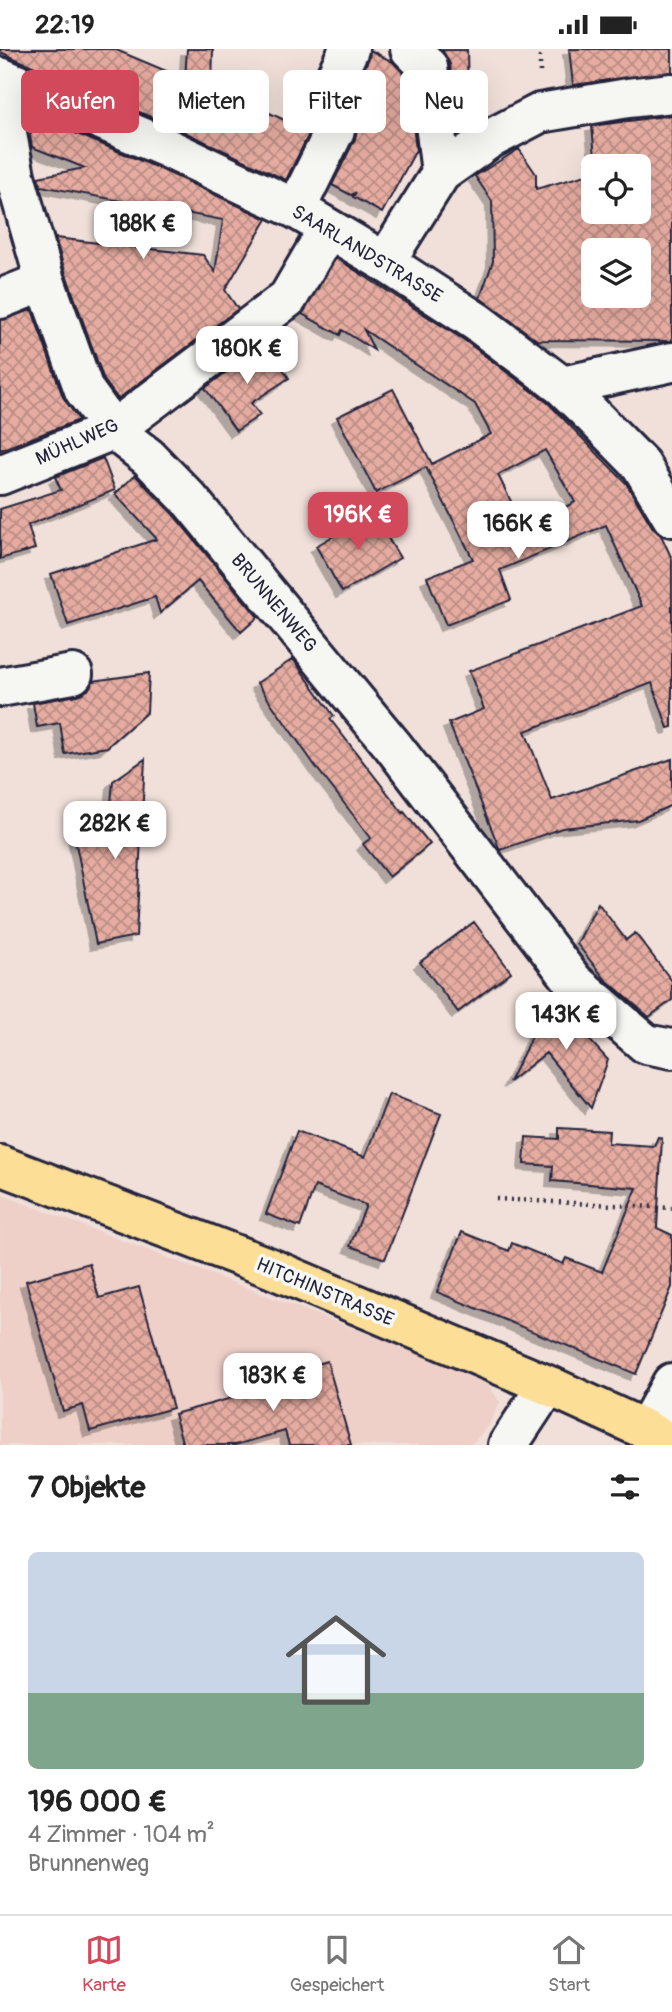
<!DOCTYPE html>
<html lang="de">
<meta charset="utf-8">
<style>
:root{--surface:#fff;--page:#f6f6f6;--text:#222;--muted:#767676;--line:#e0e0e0;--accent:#d1495b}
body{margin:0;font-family:Pangolin,sans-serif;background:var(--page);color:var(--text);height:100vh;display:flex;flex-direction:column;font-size:26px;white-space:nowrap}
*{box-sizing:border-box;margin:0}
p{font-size:23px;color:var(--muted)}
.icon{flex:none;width:38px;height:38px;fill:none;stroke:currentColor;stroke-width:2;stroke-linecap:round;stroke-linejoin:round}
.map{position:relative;height:1396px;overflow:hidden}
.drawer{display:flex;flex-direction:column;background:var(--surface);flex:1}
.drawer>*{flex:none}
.top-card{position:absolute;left:21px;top:21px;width:630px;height:63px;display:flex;gap:14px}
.controls{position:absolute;left:581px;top:105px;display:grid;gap:14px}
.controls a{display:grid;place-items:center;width:70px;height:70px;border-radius:10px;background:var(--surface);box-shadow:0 7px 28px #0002;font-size:35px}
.price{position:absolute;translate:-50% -60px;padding:0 16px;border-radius:14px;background:#fff;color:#222;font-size:23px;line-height:46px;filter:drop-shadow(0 2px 4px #0008)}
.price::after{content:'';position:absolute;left:50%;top:42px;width:21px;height:16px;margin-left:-10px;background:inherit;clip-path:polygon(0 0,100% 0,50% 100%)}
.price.on{background:var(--accent);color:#fff}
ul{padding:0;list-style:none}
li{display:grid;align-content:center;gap:14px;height:371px;padding:0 28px}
li span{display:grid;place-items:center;height:217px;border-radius:10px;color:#555}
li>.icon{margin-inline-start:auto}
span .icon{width:126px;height:126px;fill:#fffc;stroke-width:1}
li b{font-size:30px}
h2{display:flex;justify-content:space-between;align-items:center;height:84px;padding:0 28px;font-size:30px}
.tag{padding:0 24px;border-radius:10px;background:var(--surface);box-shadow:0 7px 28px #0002;font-size:24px;line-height:63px}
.tag.on{background:var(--accent);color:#fff}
.status{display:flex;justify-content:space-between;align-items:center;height:49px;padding:0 35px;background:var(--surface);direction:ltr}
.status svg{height:19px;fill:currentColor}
.dock{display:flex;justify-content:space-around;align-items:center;height:98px;border-top:2px solid var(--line);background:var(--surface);font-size:19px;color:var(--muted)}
.dock a{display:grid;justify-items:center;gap:4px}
.dock .on{color:var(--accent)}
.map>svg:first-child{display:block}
.built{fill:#eed0c9}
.building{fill:url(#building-cross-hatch);stroke:#22223b;stroke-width:2;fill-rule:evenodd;filter:url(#shadow)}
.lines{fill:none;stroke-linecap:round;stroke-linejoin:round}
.minor-casing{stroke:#22223b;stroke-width:44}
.major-casing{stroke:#22223b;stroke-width:44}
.path{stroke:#22223b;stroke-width:4.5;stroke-dasharray:2 5;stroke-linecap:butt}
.minor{stroke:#f6f6f2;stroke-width:38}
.major{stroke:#fcde96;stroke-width:38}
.labels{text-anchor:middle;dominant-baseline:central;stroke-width:7;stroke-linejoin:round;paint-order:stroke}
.street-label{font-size:19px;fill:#22223b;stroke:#f6f6f2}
</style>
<div class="status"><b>22:19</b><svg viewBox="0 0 49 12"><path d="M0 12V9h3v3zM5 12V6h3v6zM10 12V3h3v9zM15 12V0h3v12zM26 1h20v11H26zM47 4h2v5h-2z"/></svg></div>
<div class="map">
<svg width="672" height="1396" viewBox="0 0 672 1396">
<defs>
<pattern id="building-cross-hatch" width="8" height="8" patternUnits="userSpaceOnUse" patternTransform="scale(1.75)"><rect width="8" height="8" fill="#e6aca1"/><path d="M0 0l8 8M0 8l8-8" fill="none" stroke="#ba8c84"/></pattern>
<filter id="shadow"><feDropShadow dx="-6" dy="6" stdDeviation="0" flood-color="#0004"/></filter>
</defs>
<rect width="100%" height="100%" fill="#f1e0da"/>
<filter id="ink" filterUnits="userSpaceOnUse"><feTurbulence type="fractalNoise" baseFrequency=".0143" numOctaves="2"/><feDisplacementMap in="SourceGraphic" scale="14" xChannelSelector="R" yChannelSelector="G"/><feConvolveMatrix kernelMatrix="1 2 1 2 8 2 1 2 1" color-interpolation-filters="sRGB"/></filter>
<g filter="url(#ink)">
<path class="built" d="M0 1145 484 1329 500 1353 489 1376 471 1396H0Z"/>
<path class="building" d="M0 0H114L185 30 187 0H213L212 37 310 83 286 131 176 79 0 3Z
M569 0H672V23L573 36Z
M370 1 393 13 407 28 416 101 382 164 353 148 356 143 351 146 332 136 355 90 357 80 347 56 369 9Z
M442 1H467L468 47H485V68L474 74H457L450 15Z
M672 66V292L537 291 480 249 493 212 492 152 475 127 519 100 536 125V140L593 124V163H639V117H596L592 77ZM593 201H639V247H593Z
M37 68 158 119 267 170 225 241 238 260 118 350 104 331 66 225 55 189 203 206 215 223 223 171 41 137 38 128 85 119 32 98 30 87Z
M336 209 464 291 548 354 626 434 653 479 661 486 672 510V678L668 679 652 634 525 682 552 751 672 710V756L638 771 562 779 500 801 449 674 484 660 469 622 642 557 606 476 500 521 511 551 446 576 427 528 473 510 426 418 376 444 337 368 393 340 432 415 491 385 475 355 364 281 374 301 342 281 340 286 302 265ZM545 401 575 453 524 479 498 426Z
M32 261 63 348 79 371 0 401V271Z
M265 294 289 329 251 354 260 366 236 382 205 339Z
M103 409 115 441 28 476 35 500 0 510V460L61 441 55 428Z
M135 426 173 465 258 568 241 583 198 532 160 564 155 548 68 576 51 525 157 490 115 445Z
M373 464 400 509 342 543 316 497Z
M293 610 334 667 330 670 403 764 404 763 430 795 389 828 363 795 371 789 316 718 257 634Z
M149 624 147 663 107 698 65 705 60 674 37 678 33 654 77 646 88 641 93 632Z
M145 710 136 887 96 895 74 785 109 778 113 732Z
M598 854 626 891 635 884 672 932V951L649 968 605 930 577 895Z
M474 873 511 923 458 963 420 913Z
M551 949 608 1011 591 1059 546 1004 509 1033Z
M389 1045 441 1065 385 1210 350 1197 366 1156 315 1137 300 1178 266 1165 297 1082 365 1108Z
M559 1079 609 1082 608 1094 654 1097 658 1088 662 1089 657 1179 672 1186V1238L636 1325 437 1243 462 1183 509 1202 512 1194 563 1215 566 1209 602 1223 637 1139 552 1132 553 1117 524 1115 526 1088 559 1090Z
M89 1214 99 1249 139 1238 173 1359 90 1382 83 1356 63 1362 26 1232Z
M327 1312 351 1396H289L285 1382 235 1396H183L174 1365 272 1338 269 1328Z"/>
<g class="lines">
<g class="minor-casing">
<path id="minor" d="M410 0 428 18 441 124
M0 28 167 99 296 160 385 213 477 273 562 337 591 365 641 416 672 468
M26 40 6 80 15 127 45 232 84 341 113 381 148 408 189 450 393 697 574 933 646 995 672 1000
M296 160 335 81 322 57 349 0
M385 213 441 124 488 91 540 64 628 49 672 44
M0 250 45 232
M562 337 672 313
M0 426 113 381 222 299 288 249 328 180
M0 638 73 625
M646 1381 672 1334
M508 1396 537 1352 552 1338"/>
</g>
<g class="major-casing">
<path id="major" d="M0 1116 268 1218 552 1338 646 1381 672 1395"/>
</g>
<path class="path" d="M540 0V28
M496 1150 672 1159"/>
<use href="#minor" class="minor"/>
<use href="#major" class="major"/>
</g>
</g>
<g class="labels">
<g class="street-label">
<text transform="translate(367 205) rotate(31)">SAARLANDSTRASSE</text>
<text transform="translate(77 393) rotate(-24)">MÜHLWEG</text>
<text transform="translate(274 554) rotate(50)">BRUNNENWEG</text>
<text transform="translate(325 1243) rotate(23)">HITCHINSTRASSE</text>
</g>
</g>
</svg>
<div class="controls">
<a><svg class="icon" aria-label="locate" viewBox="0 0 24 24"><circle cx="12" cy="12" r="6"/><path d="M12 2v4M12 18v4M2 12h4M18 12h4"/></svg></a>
<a><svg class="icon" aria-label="layers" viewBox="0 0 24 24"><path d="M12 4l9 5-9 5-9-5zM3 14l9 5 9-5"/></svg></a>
</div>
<b class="price" style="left:143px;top:212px">188K €</b>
<b class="price" style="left:247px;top:337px">180K €</b>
<b class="price on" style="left:358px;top:503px">196K €</b>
<b class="price" style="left:518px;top:512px">166K €</b>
<b class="price" style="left:115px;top:812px">282K €</b>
<b class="price" style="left:566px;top:1003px">143K €</b>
<b class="price" style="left:273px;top:1364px">183K €</b>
<div class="top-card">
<a class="tag on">Kaufen</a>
<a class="tag">Mieten</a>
<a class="tag">Filter</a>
<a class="tag">Neu</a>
</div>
</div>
<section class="drawer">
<h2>7 Objekte<svg class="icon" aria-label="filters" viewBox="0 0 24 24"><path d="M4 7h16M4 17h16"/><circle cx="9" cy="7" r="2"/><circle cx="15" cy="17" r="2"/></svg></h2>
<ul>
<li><span style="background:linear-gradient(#c9d6e8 65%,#7fa58c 0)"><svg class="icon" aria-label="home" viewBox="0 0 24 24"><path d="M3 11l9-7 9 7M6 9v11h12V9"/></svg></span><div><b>196 000 €</b><p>4 Zimmer · 104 m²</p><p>Brunnenweg</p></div></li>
</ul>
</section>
<nav class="dock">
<a class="on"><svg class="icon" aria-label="map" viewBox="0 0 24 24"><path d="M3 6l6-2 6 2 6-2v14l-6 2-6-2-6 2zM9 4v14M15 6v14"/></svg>Karte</a>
<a><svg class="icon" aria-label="saved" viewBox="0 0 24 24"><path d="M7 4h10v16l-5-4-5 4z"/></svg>Gespeichert</a>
<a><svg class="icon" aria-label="home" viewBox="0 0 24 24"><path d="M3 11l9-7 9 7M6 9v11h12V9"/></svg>Start</a>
</nav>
